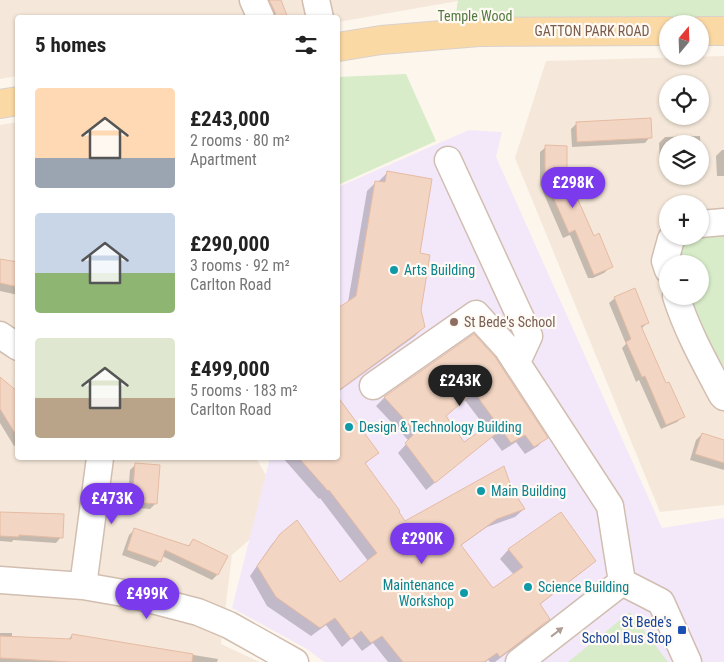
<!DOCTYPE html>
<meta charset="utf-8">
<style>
:root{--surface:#fff;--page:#f6f6f6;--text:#222;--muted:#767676;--accent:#7c3aed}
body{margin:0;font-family:"Roboto Condensed",sans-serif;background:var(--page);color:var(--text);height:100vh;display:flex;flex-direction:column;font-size:19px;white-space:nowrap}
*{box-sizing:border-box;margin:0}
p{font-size:16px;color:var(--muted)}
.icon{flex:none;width:28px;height:28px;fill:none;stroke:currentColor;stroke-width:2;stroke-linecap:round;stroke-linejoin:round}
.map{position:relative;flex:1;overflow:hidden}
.sheet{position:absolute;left:15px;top:15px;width:325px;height:445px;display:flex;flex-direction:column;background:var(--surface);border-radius:5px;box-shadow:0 1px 4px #0004}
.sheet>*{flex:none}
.needle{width:32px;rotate:19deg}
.fabs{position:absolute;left:659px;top:15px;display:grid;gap:10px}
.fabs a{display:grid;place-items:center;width:50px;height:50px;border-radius:50%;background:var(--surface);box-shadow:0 1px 4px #0004;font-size:25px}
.price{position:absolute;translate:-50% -42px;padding:0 11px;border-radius:18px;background:var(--accent);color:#fff;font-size:16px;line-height:32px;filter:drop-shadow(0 1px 2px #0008)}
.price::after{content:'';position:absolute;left:50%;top:30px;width:15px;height:11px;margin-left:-8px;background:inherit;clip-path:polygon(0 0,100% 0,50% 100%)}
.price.active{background:#222;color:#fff}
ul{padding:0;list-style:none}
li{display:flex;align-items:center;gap:15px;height:125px;padding:0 20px}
li span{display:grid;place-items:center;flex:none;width:140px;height:100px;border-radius:5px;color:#555}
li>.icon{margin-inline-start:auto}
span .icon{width:60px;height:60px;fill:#fffc;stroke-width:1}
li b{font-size:21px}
h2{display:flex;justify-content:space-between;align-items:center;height:60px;padding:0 20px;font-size:21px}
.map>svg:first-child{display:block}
.residential{fill:#f5e8da;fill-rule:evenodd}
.education{fill:#f3e8fa}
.green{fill:#d8ecc9}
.shadow{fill:#0003;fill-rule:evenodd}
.building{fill:#f3d5c3;stroke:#e6bba3}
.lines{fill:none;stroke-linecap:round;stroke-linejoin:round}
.minor-casing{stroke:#d1beb0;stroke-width:29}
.major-casing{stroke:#dad1cd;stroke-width:30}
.minor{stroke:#fff;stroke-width:26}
.major{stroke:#fbd9a5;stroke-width:28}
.oneway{fill:#af9d94}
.culture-dot{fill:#0f9aa8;stroke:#fffaf3;stroke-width:2}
.education-dot{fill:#8d6e63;stroke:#fffaf3;stroke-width:2}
.transit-dot{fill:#1a4fb4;stroke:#fffaf3;stroke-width:2}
.labels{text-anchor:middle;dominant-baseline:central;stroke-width:4.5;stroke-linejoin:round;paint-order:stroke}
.park-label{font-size:14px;fill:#537a41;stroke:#fffaf3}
.street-label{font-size:14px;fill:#7a5c4d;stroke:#fffaf3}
.culture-label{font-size:14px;fill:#0d838f;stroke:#fffaf3;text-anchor:start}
.education-label{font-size:14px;fill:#785e54;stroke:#fffaf3;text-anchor:start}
.transit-label{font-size:14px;fill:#164399;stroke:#fffaf3;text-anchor:end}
</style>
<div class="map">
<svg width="724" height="662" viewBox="0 0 724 662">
<rect width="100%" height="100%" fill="#fdf6ec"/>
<path class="residential" d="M0 0H458V1L338 22V18H18L17 76 0 79Z
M724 56V505L660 512 515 158 546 61ZM668 84H700V116H668ZM668 144H700V176H668ZM668 204H700V236H668ZM668 264H700V296H668Z
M17 122 18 458H256L285 508 232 555 221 644 260 662H0V125Z"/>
<path class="education" d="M469 130 502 132 496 157 662 528 724 518V662H324L307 649 232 608 270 458H338V187Z"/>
<path class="green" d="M458 0H724V31L700 24H668L453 34Z
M406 74 436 141 338 185V77Z
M724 224V397L677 296H700V264H668L680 236H700Z
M630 612 668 662H568Z"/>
<path class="shadow" d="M262 0H280L287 18H269Z
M577 123 650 137 645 143 572 147 571 129Z
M700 136 701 155 700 156V144H668V162H660L659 143 665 137Z
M546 147 565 196 593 237 610 267 604 273 593 278H588L570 235 563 238 540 185V152Z
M722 150H724V176H717L716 156Z
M387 173 419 253 420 310 424 327 415 336 338 392V310L348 302 367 191 376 182 378 183 379 181Z
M0 260 18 263V295L0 291Z
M615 298 648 322 641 329 665 385 683 417 677 422 661 429 639 380 636 382 622 348 626 344 609 303Z
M474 335 546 437 538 446 525 454 516 442 502 451 491 436 426 490 398 453 409 441 376 406 384 398ZM464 399 486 428 464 443 445 416Z
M0 379 18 399V444L14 446 0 423Z
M339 402 377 453 365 464 404 523 511 489 524 509 515 517 487 527 460 546 492 590 514 575 500 559 508 550 561 513 595 561 586 569 539 605 548 619 540 628 495 662H490L488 660 486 662H388L373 643 362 651 352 638 342 647 326 625 311 636 267 606 250 576 272 544 281 535 339 583 368 561 320 498 319 499 283 458H338V403Z
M702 434 724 441V470L690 460 696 440Z
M136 464 156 503 150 509 127 507 130 470Z
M0 513 61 537 56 543 13 540 12 542 0 541Z
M135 529 187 547 193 540 226 556 217 575 212 580 162 556 160 561 155 567 122 555 129 535Z
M0 633H12V637L68 640 72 635 218 659 217 662H0Z"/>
<path class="building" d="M269 0H281L288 18H276L275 12Z
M651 118 652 138 577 142 576 122Z
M545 145 567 146V195L574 191 594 236 599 233 613 267 594 275 575 230 569 233 545 179Z
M387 171 432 179 420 253 430 255 421 310 425 327 338 391V308L356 296 375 181 385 182Z
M0 259 18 262V287L0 283Z
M635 288 649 323 641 326 666 383 669 382 685 417 666 425 645 376 642 377 626 342 631 339 614 297Z
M474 334 495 357 548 438 534 447 525 435 511 443 474 392 446 416 464 442 490 424 497 433 435 483 405 443 416 432 384 397Z
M0 377 18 392V438L0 409Z
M338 397 379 453 365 463 400 511 399 512 405 521 504 466 512 489 525 509 497 519 461 545 493 588 523 567 508 549 561 512 596 561 540 604 550 619 500 657 497 653 484 662H403L382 636 371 643 361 631 351 639 335 618 320 628 276 597 257 566 280 534 297 520 340 582 377 553 329 490 328 491 299 458H338Z
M702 433 724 440V463L695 454Z
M135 463 160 465 157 504 132 502Z
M0 512 64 514 63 538 19 535V537L0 536Z
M134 528 189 546 193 539 228 556 218 575 165 550 161 562 127 550Z
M72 634 193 654 192 662H71L0 658V636L71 639Z"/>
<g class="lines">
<g class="minor-casing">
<path id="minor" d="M253 0 261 18
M316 0 320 18
M448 160 529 336 517 362
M700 224 724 222
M668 270 665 261 671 239 674 236
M676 296C687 331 705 363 722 395L724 397
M0 335 18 347
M373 386 476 314 507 348 610 506 622 582
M0 580 83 586 129 594 198 612 229 625 295 662
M83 586 100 458
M519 662 622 582 661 602 688 662"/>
</g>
<g class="major-casing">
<path id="major" d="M700 31H724
M338 47 381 40 479 32 668 31
M0 104 18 101"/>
</g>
<use href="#minor" class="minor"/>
<use href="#major" class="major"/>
</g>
<defs><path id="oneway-solid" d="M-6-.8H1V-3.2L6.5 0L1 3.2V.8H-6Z" transform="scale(1.25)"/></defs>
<use class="oneway" href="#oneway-solid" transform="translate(557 632) rotate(-38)"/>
<g class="culture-dot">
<circle cx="394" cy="270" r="5"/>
<circle cx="349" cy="427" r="5"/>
<circle cx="481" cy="491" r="5"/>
<circle cx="528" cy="587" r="5"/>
<circle cx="464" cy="593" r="5"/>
</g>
<circle class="education-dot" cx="454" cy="322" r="5"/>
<rect class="transit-dot" x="677" y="625" width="10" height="10" rx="2.5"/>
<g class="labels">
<g class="park-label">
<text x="475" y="16">Temple Wood</text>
</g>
<g class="street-label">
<text x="592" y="31">GATTON PARK ROAD</text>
</g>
<g class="culture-label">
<text x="404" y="270">Arts Building</text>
<text x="359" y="427">Design &amp; Technology Building</text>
<text x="491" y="491">Main Building</text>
<text x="454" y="585" text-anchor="end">Maintenance<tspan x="454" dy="16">Workshop</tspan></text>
<text x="538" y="587">Science Building</text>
</g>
<g class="education-label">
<text x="464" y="322">St Bede's School</text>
</g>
<g class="transit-label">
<text x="672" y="622">St Bede's<tspan x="672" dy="16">School Bus Stop</tspan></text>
</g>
</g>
</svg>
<div class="fabs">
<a><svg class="needle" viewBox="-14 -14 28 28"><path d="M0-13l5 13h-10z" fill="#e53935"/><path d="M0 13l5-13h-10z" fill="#767676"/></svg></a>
<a><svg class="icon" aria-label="locate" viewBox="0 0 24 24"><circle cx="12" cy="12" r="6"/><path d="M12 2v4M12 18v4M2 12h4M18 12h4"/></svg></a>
<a><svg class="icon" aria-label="layers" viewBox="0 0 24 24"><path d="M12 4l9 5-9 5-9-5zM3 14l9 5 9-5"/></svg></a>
<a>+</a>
<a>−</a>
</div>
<b class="price" style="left:573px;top:209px">£298K</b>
<b class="price active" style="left:460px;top:407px">£243K</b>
<b class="price" style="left:112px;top:525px">£473K</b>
<b class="price" style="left:422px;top:565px">£290K</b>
<b class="price" style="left:147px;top:620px">£499K</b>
<section class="sheet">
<h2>5 homes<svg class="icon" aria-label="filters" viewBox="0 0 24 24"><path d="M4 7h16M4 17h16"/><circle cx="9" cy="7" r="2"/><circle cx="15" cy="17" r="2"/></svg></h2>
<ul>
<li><span style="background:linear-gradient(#ffd9b3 70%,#9aa5b1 0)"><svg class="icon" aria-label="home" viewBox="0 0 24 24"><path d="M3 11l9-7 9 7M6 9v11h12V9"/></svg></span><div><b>£243,000</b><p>2 rooms · 80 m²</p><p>Apartment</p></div></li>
<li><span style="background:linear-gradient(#c9d6e8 60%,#8fb573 0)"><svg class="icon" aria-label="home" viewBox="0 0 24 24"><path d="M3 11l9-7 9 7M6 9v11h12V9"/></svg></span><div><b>£290,000</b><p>3 rooms · 92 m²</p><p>Carlton Road</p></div></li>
<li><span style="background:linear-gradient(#dfe7d0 60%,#b9a48a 0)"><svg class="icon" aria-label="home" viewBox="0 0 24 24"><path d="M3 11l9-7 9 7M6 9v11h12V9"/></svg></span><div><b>£499,000</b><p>5 rooms · 183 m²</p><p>Carlton Road</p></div></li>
</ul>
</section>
</div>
